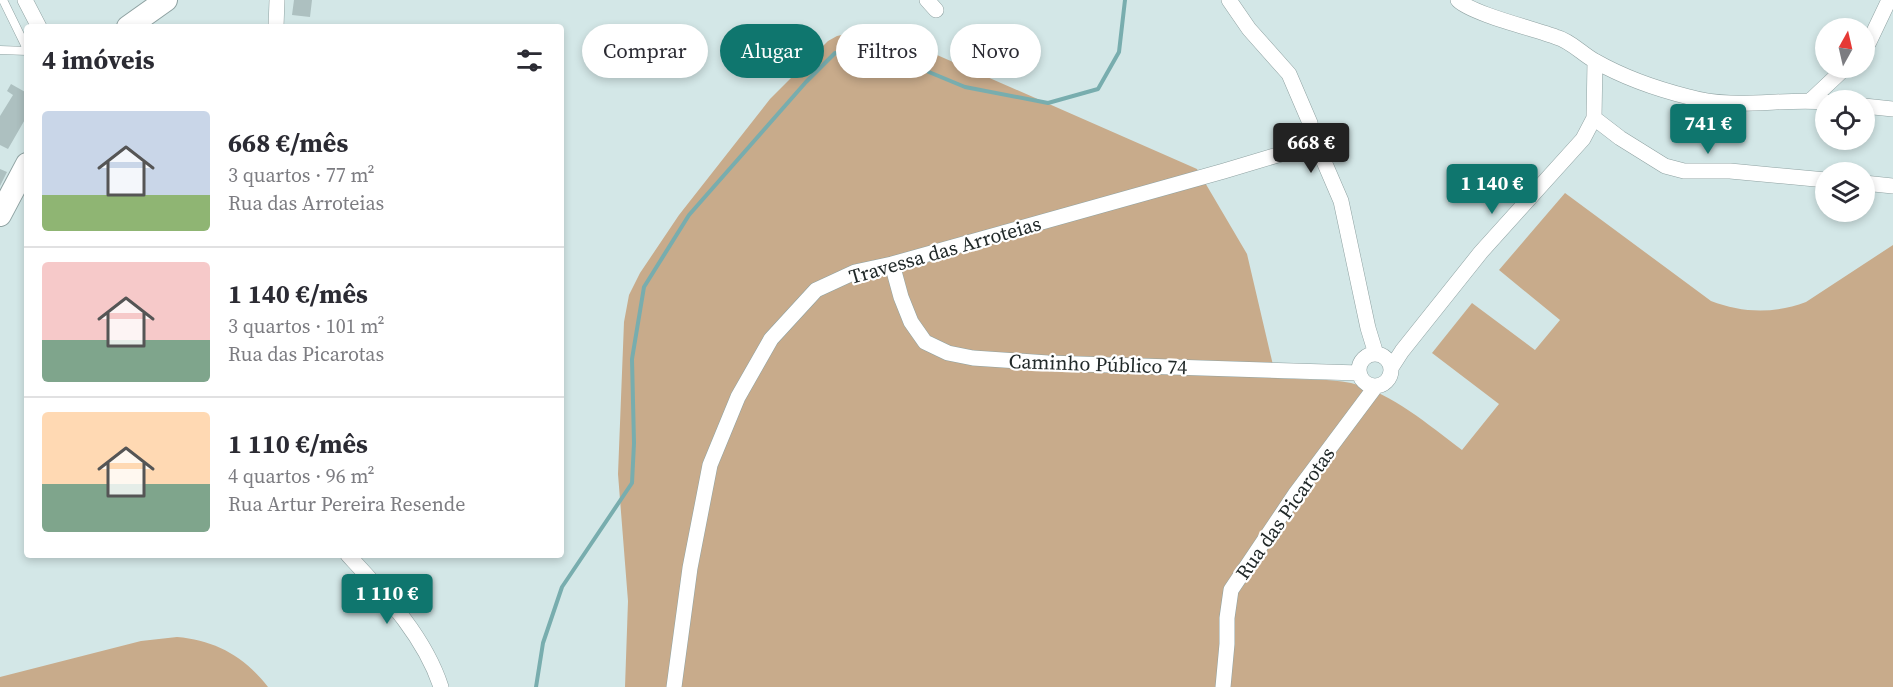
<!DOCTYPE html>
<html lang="pt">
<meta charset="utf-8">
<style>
:root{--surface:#fff;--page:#f7f7f7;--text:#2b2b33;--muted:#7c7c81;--line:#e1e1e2;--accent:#0f766e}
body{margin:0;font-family:"Source Serif 4",serif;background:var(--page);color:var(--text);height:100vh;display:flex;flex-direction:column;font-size:22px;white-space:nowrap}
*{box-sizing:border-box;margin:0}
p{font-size:20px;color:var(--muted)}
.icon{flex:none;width:33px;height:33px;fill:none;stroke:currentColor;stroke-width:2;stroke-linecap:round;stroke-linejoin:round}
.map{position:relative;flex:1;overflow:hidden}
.panel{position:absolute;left:24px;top:24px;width:540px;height:534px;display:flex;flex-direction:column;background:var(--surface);border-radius:6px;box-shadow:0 3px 9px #0003}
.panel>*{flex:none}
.banner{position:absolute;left:582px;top:24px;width:570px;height:54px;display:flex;gap:12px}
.needle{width:39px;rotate:8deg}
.tools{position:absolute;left:1815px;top:18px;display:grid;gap:12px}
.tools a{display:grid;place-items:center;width:60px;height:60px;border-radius:50%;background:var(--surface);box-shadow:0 3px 9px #0003;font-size:30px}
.price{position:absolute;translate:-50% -51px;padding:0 14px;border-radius:6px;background:var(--accent);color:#fff;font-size:20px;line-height:39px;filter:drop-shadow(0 2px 3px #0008)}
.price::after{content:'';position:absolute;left:50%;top:36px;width:18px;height:14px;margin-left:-9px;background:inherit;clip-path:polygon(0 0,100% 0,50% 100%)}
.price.selected{background:#222;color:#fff}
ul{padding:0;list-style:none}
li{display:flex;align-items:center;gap:18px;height:150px;padding:0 18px}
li+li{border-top:2px solid var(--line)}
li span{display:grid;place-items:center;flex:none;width:168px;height:120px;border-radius:6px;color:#555}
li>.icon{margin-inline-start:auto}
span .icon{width:72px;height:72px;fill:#fffc;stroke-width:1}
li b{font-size:26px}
h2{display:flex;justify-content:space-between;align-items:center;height:72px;padding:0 18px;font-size:26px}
.tag{padding:0 21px;border-radius:27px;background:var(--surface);box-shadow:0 3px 9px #0003;font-size:21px;line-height:54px}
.tag.selected{background:var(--accent);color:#fff}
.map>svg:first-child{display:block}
.forest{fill:#c8ab8b}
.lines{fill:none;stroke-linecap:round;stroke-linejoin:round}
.stream{stroke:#78adae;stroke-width:4}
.building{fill:#adc0c0}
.service-casing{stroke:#8fa2a2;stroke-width:9}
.minor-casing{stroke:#8fa2a2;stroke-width:16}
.secondary-casing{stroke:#8fa2a2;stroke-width:24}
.service{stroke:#fff;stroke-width:8}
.minor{stroke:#fff;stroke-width:15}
.secondary{stroke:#fff;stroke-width:22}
.labels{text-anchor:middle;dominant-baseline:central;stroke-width:4.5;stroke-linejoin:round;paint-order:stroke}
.street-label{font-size:20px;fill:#212929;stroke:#fff}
</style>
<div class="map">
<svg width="1893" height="687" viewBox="0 0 1893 687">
<rect width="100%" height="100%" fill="#d3e7e7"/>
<path class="forest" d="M860 31 885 33 896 37 1197 169 1247 254 1276 378C1299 380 1328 378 1351 383 1394 394 1427 424 1462 450L1499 404 1432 353 1472 303 1535 350 1560 320 1499 270 1565 193 1711 301C1742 313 1774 314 1806 302L1893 245V687H625L628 601 618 474 624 322 629 295 640 273 679 215 770 99 828 41 837 36Z
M177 637C215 640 245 657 268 687H0V677L141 641Z"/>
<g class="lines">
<path class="stream" d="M536 687 543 643 562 587 632 483 634 443 632 359 644 287 689 215 806 82 835 53 912 65 965 87 1048 103 1098 89 1119 52 1125 0"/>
</g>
<path class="building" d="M294 0H312L310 17 292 15Z
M11 84 27 93V116L8 149 0 145V116L13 95 7 91Z
M0 169 7 172 0 186Z"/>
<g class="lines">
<g class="service-casing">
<path id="service" d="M3 0 27 49
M0 50 27 51"/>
</g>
<g class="minor-casing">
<path id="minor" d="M25 0 39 27
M927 0 936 10
M1229 0 1249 29 1289 74 1310 123 1313 136 1341 201 1368 328 1376 354
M1458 0C1472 14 1535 29 1556 37 1571 41 1582 54 1595 61 1623 77 1657 89 1689 97 1733 110 1780 98 1826 102
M276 27 277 0
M1864 47 1869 42 1889 0
M1810 101 1845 68
M1864 106 1893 109
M1594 118 1620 138 1665 166 1684 171H1730L1826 180
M1864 183 1893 186
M892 264 901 297 911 322 925 342 948 353 973 358 1048 363 1359 373
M1359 370a16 16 0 1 1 32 0a16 16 0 1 1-32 0Z
M1391 368 1402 351 1481 252 1583 139 1594 118 1595 61
M348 555C384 594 424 635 441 687
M674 687 690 568 710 465 738 397 771 339 816 290 855 272 892 264 1224 171 1281 154 1313 136
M1223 687 1227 644V618L1231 590 1296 493 1376 386"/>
</g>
<g class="secondary-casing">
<path id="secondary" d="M128 27 166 0
M0 215 27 164"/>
</g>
<use href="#service" class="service"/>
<use href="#minor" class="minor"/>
<use href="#secondary" class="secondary"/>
</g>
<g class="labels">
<g class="street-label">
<text transform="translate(945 250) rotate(-16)">Travessa das Arroteias</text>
<text transform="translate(1098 364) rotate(2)">Caminho Público 74</text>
<text transform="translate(1285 513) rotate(-55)">Rua das Picarotas</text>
</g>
</g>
</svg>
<div class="tools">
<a><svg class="needle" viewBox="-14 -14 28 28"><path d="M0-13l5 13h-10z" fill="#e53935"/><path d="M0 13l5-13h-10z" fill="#7c7c81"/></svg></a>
<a><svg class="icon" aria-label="locate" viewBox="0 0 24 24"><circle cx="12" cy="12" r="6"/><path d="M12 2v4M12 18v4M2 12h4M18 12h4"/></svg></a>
<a><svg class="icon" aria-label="layers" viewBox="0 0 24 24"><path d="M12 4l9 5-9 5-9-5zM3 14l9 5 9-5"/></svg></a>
</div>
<b class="price" style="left:1708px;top:155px">741 €</b>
<b class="price selected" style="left:1311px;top:174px">668 €</b>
<b class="price" style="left:1492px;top:215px">1 140 €</b>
<b class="price" style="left:387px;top:625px">1 110 €</b>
<div class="banner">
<a class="tag">Comprar</a>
<a class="tag selected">Alugar</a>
<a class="tag">Filtros</a>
<a class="tag">Novo</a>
</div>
<section class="panel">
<h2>4 imóveis<svg class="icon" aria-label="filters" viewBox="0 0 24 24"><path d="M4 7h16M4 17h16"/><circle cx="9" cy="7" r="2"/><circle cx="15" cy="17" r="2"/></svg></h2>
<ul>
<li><span style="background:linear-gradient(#c9d6e8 70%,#8fb573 0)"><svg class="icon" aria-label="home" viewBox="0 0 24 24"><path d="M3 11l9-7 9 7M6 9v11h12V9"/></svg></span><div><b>668 €/mês</b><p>3 quartos · 77 m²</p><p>Rua das Arroteias</p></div></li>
<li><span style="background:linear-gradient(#f6c9c9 65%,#7fa58c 0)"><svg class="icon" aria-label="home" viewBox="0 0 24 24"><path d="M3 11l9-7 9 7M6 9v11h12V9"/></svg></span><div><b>1 140 €/mês</b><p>3 quartos · 101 m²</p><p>Rua das Picarotas</p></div></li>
<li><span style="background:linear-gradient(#ffd9b3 60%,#7fa58c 0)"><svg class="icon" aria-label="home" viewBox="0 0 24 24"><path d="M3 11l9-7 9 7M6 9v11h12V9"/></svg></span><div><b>1 110 €/mês</b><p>4 quartos · 96 m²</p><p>Rua Artur Pereira Resende</p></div></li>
</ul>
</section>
</div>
